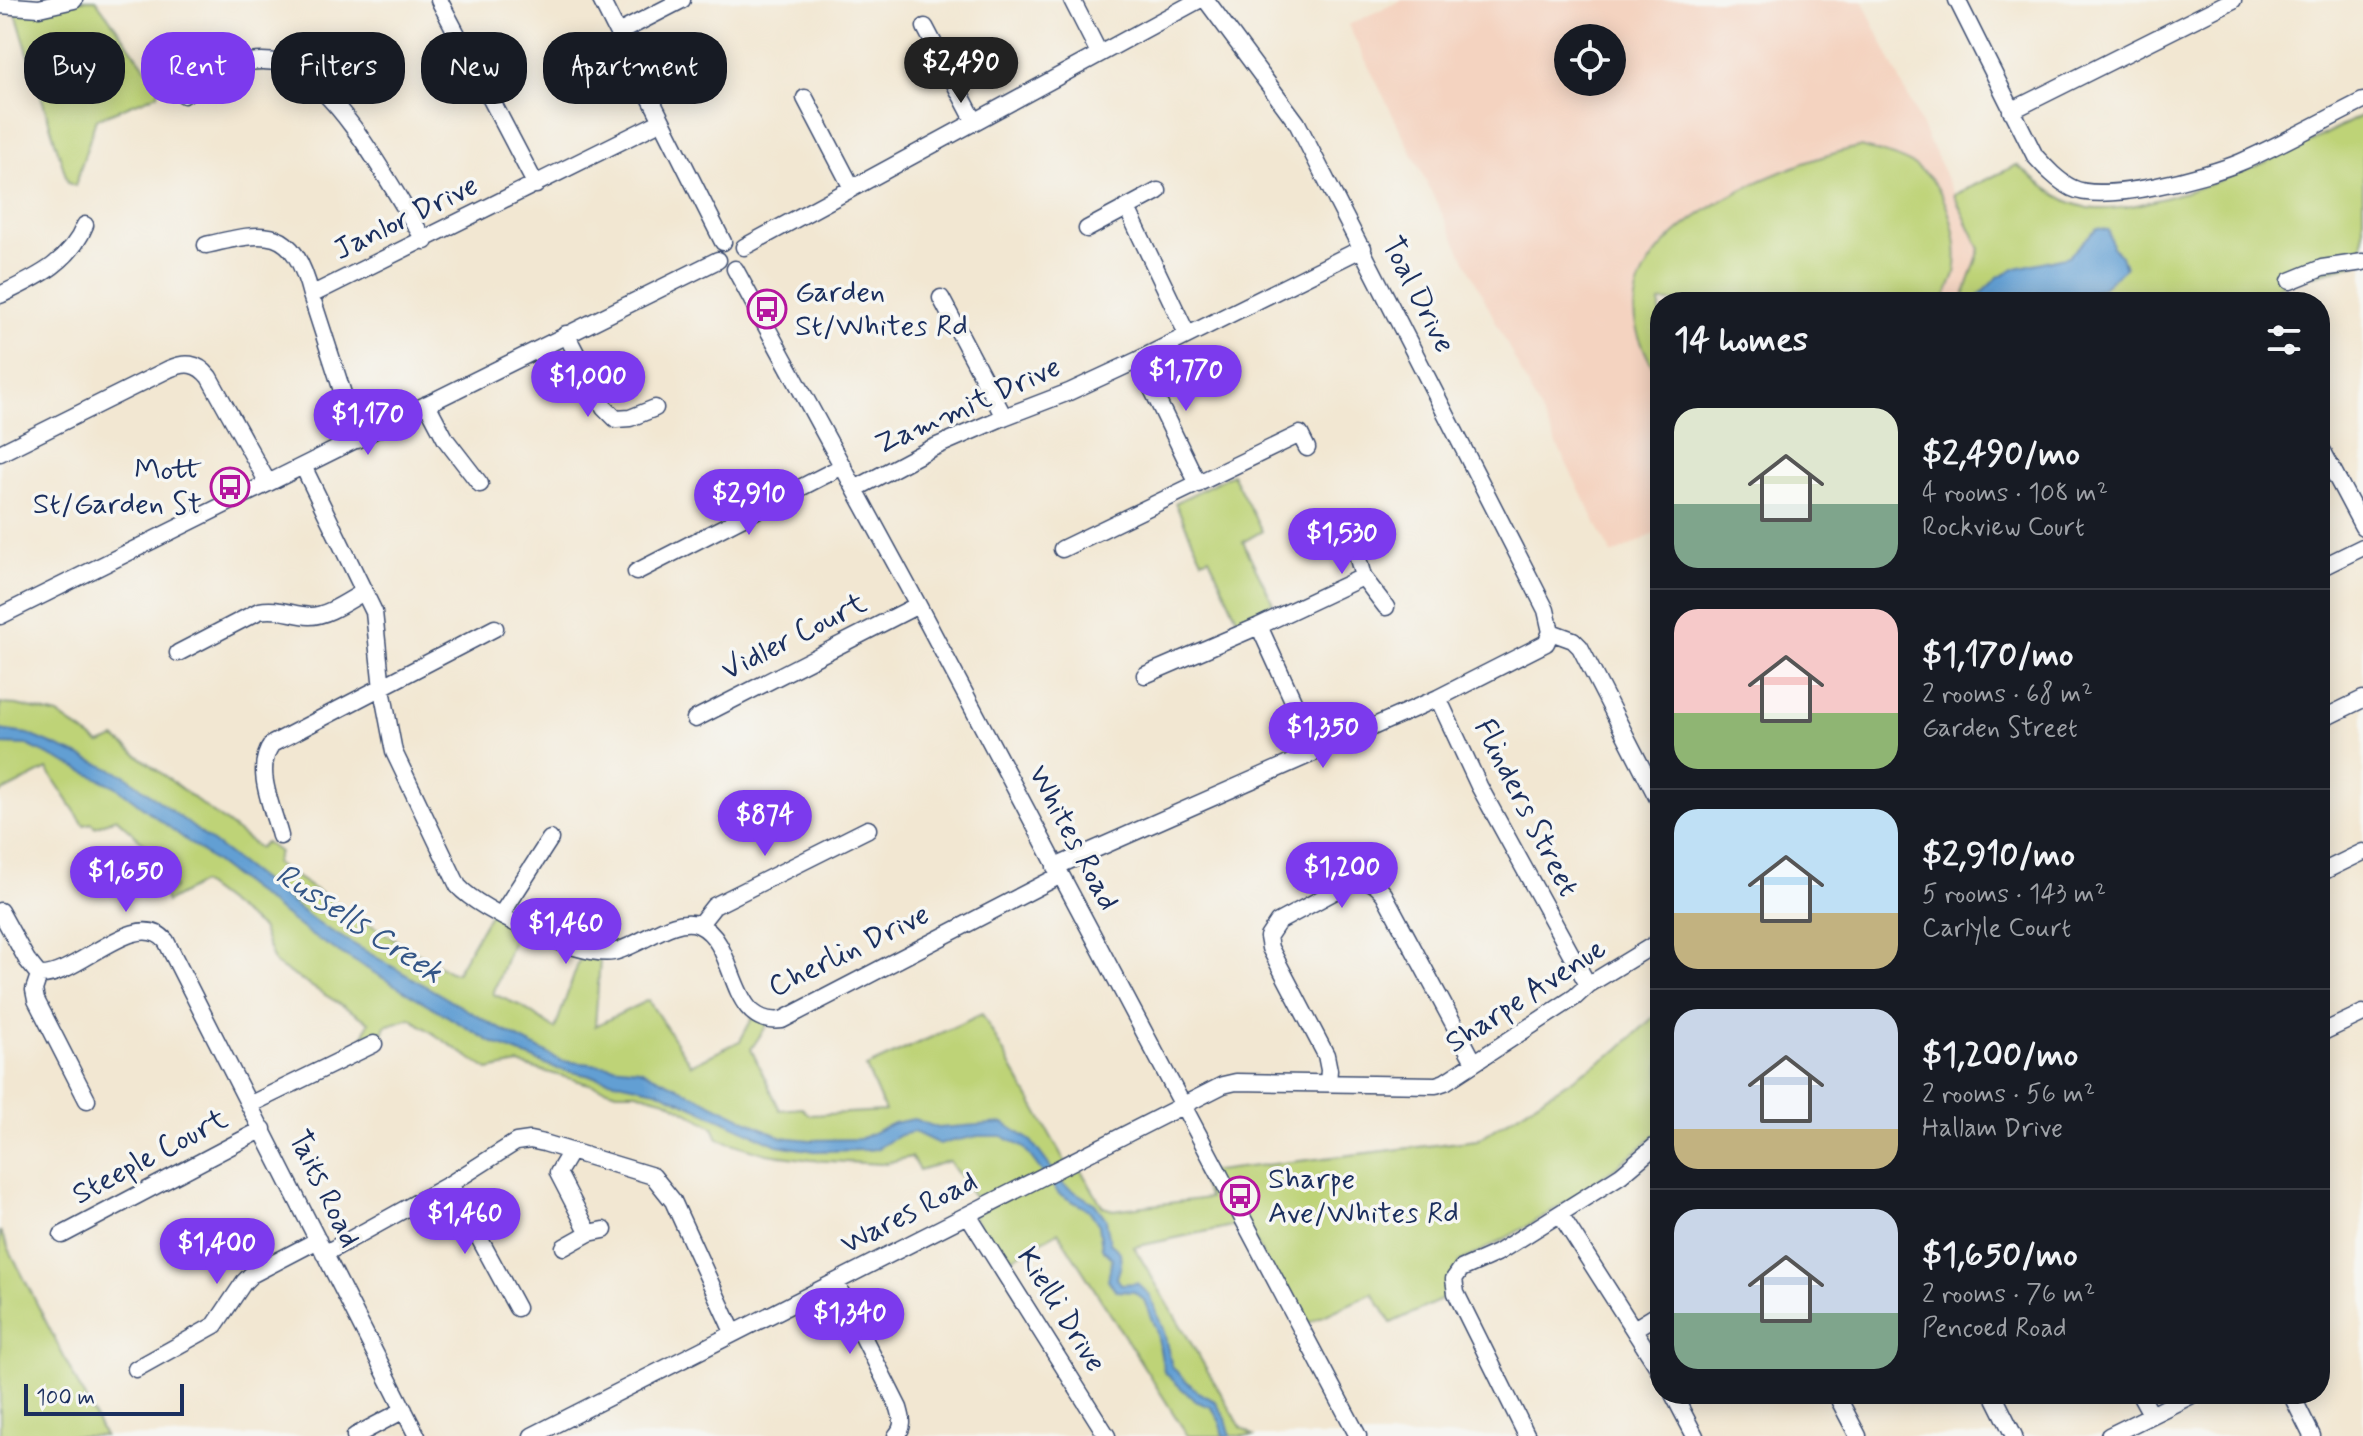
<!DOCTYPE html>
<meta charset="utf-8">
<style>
:root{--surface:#171b24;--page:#20242c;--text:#f1f3f6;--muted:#9ea1a6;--line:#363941;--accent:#7c3aed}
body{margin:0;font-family:Mynerve,sans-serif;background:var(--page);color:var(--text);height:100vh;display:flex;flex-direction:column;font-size:30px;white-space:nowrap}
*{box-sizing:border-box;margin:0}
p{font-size:26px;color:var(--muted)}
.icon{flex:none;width:44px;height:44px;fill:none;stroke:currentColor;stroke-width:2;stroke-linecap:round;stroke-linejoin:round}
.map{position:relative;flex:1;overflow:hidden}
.details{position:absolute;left:1650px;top:292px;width:680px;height:1112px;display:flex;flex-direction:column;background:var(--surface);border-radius:32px;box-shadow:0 4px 20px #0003}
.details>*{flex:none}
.guide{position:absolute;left:24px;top:32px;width:760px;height:72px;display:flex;gap:16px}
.tools{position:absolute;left:1554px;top:24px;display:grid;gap:16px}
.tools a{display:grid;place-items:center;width:72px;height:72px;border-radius:50%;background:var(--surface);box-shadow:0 4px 20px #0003;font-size:40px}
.scale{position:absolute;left:24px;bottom:20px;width:160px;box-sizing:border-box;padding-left:8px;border:4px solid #1b2f5e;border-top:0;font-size:22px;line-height:28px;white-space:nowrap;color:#1b2f5e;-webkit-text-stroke:6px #f6f6f2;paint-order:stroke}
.price{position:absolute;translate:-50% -68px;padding:0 18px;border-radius:28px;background:var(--accent);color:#fff;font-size:26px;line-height:52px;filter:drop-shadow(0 2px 4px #0008)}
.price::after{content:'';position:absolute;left:50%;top:48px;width:24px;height:18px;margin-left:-12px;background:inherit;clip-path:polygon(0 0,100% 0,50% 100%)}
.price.on{background:#222;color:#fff}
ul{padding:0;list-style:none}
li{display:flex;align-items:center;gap:24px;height:200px;padding:0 24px}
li+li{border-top:2px solid var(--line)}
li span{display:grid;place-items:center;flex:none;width:224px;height:160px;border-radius:24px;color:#555}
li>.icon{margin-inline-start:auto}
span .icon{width:96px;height:96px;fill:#fffc;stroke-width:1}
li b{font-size:34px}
h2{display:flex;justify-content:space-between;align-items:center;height:96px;padding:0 24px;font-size:34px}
.tag{padding:0 28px;border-radius:32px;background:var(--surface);box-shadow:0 4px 20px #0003;font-size:28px;line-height:72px}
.tag.on{background:var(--accent);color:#fff}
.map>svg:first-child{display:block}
.built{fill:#f4d3c0;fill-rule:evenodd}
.green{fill:#bed377;stroke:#6c816a;stroke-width:2}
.water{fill:#629fd3;stroke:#3e6798;stroke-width:2}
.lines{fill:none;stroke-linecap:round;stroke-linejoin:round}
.minor-casing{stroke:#3b4b6f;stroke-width:19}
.minor{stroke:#fff;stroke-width:16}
.labels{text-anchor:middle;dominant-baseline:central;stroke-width:7;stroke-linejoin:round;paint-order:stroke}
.street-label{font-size:30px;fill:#1b2f5e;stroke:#f6f6f2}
.poi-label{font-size:30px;fill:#1b2f5e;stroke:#f6f6f2;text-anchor:start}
.water-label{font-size:32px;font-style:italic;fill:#345687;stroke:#f6f6f2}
</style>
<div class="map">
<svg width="2363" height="1436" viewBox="0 0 2363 1436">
<rect width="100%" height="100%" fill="#f6f6f2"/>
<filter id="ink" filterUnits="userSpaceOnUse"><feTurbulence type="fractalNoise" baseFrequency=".0125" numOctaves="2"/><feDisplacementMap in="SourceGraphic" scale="16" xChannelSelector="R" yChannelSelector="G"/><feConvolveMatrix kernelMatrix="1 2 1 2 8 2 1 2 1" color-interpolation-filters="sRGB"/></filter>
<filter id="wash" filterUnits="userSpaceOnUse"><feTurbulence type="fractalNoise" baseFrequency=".006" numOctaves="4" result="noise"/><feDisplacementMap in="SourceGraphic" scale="32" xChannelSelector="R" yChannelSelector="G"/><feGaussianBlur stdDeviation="1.8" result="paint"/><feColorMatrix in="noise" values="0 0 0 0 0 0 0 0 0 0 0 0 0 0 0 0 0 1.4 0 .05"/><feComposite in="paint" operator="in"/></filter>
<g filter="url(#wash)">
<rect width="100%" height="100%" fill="#f2e7d2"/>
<path class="built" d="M1402 0H1862L1980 249 1962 302H1660V531L1612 555 1348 25ZM1568 38H1612V82H1568Z"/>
<path class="green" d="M74 0H96L159 86 158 94 96 119 75 186 68 183 14 7Z
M2363 115V262L2290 281 2251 302H1962L1980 249 1954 195 2017 165C2040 184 2066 207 2097 209 2120 210 2142 204 2164 198 2233 180 2300 148 2363 115Z
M1859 147C1881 152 1904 157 1922 171 1948 190 1961 243 1955 273 1953 283 1947 293 1943 302H1660V375C1651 366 1647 356 1642 344 1594 238 1781 164 1859 147Z
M1232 474 1262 531 1243 542 1273 603 1238 621 1209 557 1202 560 1175 503Z
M0 704 17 705 58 715 100 744 115 738 259 848 265 842 279 852 275 863 344 909 450 972 456 973 492 910 519 924 493 994 521 1006 555 1029 580 958 600 960 595 1026 648 1000 691 1065 740 1041 754 1015 770 1021 751 1049 780 1110 802 1108 809 1115 885 1111 866 1067 982 1014 1066 1163 1074 1159 1103 1207 1113 1210 1209 1198 1197 1173 1477 1140 1618 1050 1660 1011V1131C1599 1184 1532 1227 1459 1262L1456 1293 1391 1323 1373 1293 1300 1327 1246 1223 1134 1247 1241 1427 1254 1436H1188L1058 1232 1003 1264 971 1213 981 1207 949 1161 919 1170 911 1157 881 1164 811 1160 767 1154 718 1139 713 1127 666 1100 636 1092H617L519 1064 488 1070 410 1018 385 1026 383 1035 370 1034 363 1037 369 1022 275 964 261 928 201 883 166 902 164 897 174 888 170 867 116 818 95 827 92 823 84 825 47 769 0 793Z
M0 1231 104 1436H0Z"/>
<path class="water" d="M2097 228 2109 230 2112 247 2121 255 2125 268 2103 287 2085 294 2071 293 2059 302H1972L1999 276 2016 268 2069 256Z
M0 730 28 734 125 775 319 924 493 1025 562 1061 640 1069 781 1137 810 1140 860 1139 893 1123 914 1119 938 1128 1004 1123 1031 1141 1064 1185 1095 1204 1106 1219 1110 1243 1120 1252 1121 1265 1117 1278 1121 1284 1137 1283 1150 1295 1164 1332 1172 1367 1198 1392 1215 1401 1226 1419 1231 1436H1224L1220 1422 1211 1407 1195 1401 1164 1372 1157 1333 1144 1300 1134 1292 1116 1291 1108 1280 1112 1258 1102 1248 1099 1225 1089 1210 1059 1194 1024 1148 1002 1136H978L939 1144 914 1132 900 1135 876 1149 867 1150 815 1151 777 1145 656 1090 558 1069 491 1042 312 936 115 786 27 745 0 744Z"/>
</g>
<g filter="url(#ink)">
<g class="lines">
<g class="minor-casing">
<path id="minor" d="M439 0 536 185
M601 0 723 242
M1072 0 1099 53
M1206 0 1297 123 1546 610 1551 632
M1957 0 2035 156C2046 168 2058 181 2072 188 2103 204 2208 176 2241 162 2282 144 2323 121 2363 101
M0 5 39 8 74 0
M925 27 974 120
M618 33 682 0
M184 95C204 84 227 65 250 62 262 60 281 61 292 67 346 98 391 187 425 241
M805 98 852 188
M2011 111 2233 0
M1127 208 1187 334
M1087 229 1158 191
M206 245C266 231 293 224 311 295
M744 247 1199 0
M735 269 918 605 1358 1436
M2290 281 2322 268 2363 262
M0 295C35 278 70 263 85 225
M941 298 1004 417
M566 334 604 407 616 419 630 418 655 408
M1138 360 1198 484
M427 404 446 440 480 484
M358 440 311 295 662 121
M2320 446 2363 527
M0 453 169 369C185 362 197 362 209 377L268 483
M303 466 374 612 382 689 394 752 458 886C480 911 579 958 613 952 639 947 675 914 699 925 739 943 726 1027 782 1020L1061 875
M855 489 930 449 1004 417 1069 392 1138 360 1363 248
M1342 519 1356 551 1363 577 1386 607
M1062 549 1300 434 1307 448
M2320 568 2363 547
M636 572 843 466
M0 616 718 260
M1551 632 1573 640 1580 647 1660 803
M178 653 259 611C277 607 292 615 310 616 328 616 349 600 364 592
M1145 675 1259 626
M1438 698 1479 786 1588 985
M695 719 918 605
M2320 720 2363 699
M1316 751 1259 626 1363 577
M280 836C273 808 253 769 272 744L495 628
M1055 867 1438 698 1546 643 1551 632
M2320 873 2363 852
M0 911 27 960 39 975
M501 915 550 839
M699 925 714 906 868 829
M39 975C76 978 136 906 166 941L417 1436
M39 975 34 990 36 1000 87 1100
M2325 1031 2363 1013
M1328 1082 1329 1070 1326 1055 1270 948 1268 937 1278 922 1354 881C1368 878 1375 883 1384 894L1474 1062
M251 1104 374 1044
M571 1151 558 1173 589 1233
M450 1184 517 1308
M1560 1214 1660 1371
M968 1215 1107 1436
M62 1235 263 1129
M564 1247 589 1233 604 1230
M324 1254 450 1184 516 1142 530 1140 544 1143 653 1176 673 1201 733 1332
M836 1283 899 1408C902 1419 905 1426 896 1436
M1634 1329 1660 1313
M136 1369 215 1325 244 1282 251 1275 318 1240
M1673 1394 1695 1436
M1836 1394 1858 1436
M1993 1394 2014 1436
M2140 1394 2151 1414
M2291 1394 2312 1436
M355 1436 404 1410
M532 1436 1223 1085 1236 1082 1436 1085 1445 1082 1575 997 1588 985 1660 941
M1527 1436 1456 1293 1454 1279 1461 1269 1497 1253 1621 1175 1660 1142
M2109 1436 2194 1394"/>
</g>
<use href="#minor" class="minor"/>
</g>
</g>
<defs>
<g id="bus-ring" transform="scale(2)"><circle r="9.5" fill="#f6f6f2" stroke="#b5179e" stroke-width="1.5"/><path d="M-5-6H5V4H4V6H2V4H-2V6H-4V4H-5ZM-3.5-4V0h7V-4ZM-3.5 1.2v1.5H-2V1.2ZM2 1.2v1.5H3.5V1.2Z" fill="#b5179e"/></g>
</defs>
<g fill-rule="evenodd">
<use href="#bus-ring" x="767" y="309"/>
<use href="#bus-ring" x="230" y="487"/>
<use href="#bus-ring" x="1240" y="1196"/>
</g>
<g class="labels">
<g class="street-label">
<text transform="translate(406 218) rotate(-26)">Janlor Drive</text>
<text transform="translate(1418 295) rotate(63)">Toal Drive</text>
<text transform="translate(968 406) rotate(-24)">Zammit Drive</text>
<text transform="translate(794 637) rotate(-27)">Vidler Court</text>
<text transform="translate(1526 808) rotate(63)">Flinders Street</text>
<text transform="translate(1073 838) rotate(62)">Whites Road</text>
<text transform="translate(849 951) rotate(-26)">Cherlin Drive</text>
<text transform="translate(1526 996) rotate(-33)">Sharpe Avenue</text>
<text transform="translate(150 1157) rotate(-28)">Steeple Court</text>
<text transform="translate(324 1189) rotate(64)">Taits Road</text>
<text transform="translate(909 1213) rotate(-27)">Wares Road</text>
<text transform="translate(1061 1310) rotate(58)">Kielli Drive</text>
</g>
<g class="poi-label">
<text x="795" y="292">Garden<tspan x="795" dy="34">St/Whites Rd</tspan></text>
<text x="202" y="470" text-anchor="end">Mott<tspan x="202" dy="34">St/Garden St</tspan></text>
<text x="1268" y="1179">Sharpe<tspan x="1268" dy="34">Ave/Whites Rd</tspan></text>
</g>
<g class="water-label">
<text transform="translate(359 924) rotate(33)">Russells Creek</text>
</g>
</g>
</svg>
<div class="tools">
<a><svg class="icon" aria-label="locate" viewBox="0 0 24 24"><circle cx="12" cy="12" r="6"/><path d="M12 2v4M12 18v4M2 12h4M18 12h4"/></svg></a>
</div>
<div class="scale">100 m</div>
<b class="price on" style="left:961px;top:105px">$2,490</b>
<b class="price" style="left:1186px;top:413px">$1,770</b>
<b class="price" style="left:588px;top:419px">$1,000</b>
<b class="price" style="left:368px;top:457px">$1,170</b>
<b class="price" style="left:749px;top:537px">$2,910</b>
<b class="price" style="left:1342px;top:576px">$1,530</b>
<b class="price" style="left:1323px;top:770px">$1,350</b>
<b class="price" style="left:765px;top:858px">$874</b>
<b class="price" style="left:1342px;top:910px">$1,200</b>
<b class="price" style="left:126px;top:914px">$1,650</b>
<b class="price" style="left:566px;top:966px">$1,460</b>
<b class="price" style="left:465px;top:1256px">$1,460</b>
<b class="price" style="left:217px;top:1286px">$1,400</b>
<b class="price" style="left:850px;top:1356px">$1,340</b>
<div class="guide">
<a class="tag">Buy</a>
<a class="tag on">Rent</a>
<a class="tag">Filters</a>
<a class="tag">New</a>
<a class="tag">Apartment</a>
</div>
<section class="details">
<h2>14 homes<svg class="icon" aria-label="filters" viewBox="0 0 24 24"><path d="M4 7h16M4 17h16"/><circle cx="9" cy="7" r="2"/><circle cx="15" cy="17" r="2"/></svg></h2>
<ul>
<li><span style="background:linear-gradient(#dfe7d0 60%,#7fa58c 0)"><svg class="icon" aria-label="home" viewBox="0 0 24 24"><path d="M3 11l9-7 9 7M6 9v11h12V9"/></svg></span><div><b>$2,490/mo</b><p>4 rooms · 108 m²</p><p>Rockview Court</p></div></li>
<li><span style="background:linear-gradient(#f6c9c9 65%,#8fb573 0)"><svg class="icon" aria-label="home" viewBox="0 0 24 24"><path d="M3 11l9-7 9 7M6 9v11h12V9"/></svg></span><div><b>$1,170/mo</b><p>2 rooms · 68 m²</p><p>Garden Street</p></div></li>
<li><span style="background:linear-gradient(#bfe0f5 65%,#c2b280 0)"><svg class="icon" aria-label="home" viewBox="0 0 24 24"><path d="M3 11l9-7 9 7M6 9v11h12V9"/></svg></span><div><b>$2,910/mo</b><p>5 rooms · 143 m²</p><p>Carlyle Court</p></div></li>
<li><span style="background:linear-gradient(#c9d6e8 75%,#c2b280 0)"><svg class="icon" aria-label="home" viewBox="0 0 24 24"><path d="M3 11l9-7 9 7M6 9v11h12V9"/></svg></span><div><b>$1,200/mo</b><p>2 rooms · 56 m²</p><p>Hallam Drive</p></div></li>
<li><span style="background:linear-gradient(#c9d6e8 65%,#7fa58c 0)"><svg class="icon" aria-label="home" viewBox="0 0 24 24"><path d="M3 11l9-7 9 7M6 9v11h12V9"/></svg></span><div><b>$1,650/mo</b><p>2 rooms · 76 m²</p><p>Pencoed Road</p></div></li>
</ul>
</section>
</div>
